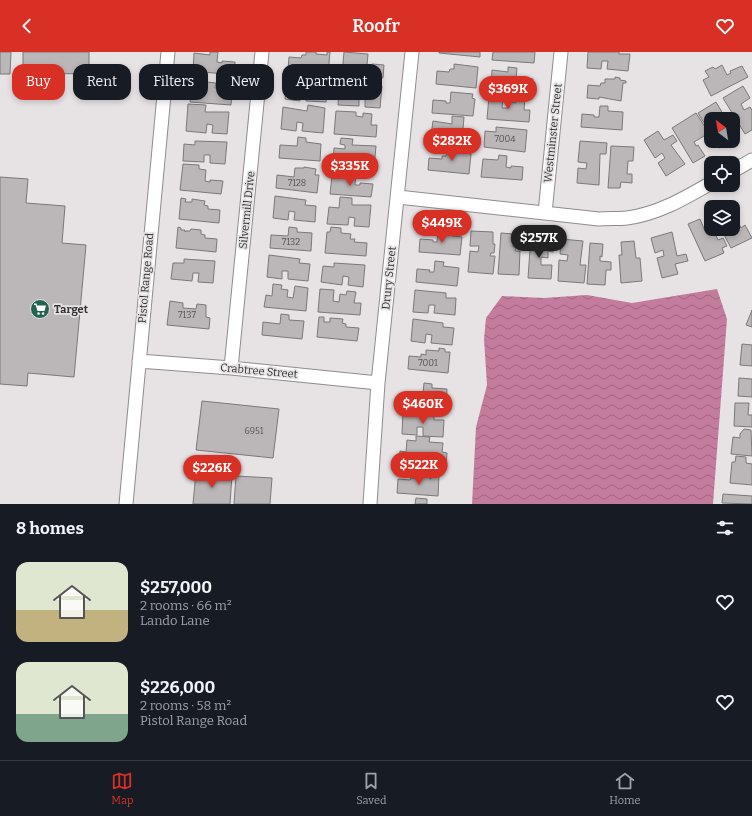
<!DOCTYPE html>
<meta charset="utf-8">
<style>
:root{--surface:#171b24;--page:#242831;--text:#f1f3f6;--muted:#9ea1a6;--line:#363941;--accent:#d93025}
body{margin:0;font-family:Bitter,serif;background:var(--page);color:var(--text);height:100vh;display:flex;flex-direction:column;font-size:15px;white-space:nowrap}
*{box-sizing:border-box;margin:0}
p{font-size:13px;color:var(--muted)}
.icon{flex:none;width:22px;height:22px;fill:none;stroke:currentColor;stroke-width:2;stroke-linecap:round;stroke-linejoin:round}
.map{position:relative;height:452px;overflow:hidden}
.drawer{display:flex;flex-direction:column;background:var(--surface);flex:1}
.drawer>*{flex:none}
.guide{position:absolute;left:12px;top:12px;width:400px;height:36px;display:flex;gap:8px}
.needle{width:26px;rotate:329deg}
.controls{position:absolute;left:704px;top:60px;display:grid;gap:8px}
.controls a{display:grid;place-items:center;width:36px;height:36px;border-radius:8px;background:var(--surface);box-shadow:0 2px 6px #0003;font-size:20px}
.price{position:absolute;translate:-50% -34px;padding:0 9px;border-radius:14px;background:var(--accent);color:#fff;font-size:13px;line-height:26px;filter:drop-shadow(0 1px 2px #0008)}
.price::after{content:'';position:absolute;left:50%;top:24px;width:12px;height:9px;margin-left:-6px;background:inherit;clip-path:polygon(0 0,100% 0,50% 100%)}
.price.selected{background:#222;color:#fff}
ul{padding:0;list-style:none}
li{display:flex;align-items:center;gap:12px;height:100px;padding:0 16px}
li span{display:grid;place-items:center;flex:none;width:112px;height:80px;border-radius:12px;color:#555}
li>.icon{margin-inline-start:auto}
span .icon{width:48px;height:48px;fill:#fffc;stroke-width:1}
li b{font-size:17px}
h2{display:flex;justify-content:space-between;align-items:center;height:48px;padding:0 16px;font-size:17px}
.pill{padding:0 14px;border-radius:12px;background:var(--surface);box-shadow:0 2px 6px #0003;font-size:14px;line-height:36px}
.pill.selected{background:var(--accent);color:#fff}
header{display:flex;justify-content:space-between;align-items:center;height:52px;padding:0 16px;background:var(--accent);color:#fff;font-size:18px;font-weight:600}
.tab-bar{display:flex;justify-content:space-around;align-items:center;height:56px;border-top:1px solid var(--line);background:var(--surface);font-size:11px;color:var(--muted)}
.tab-bar a{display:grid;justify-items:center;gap:2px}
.tab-bar .selected{color:var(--accent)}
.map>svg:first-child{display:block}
.water{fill:url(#water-waves)}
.building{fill:#bbb7b9;stroke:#7b7879}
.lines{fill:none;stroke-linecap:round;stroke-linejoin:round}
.minor-casing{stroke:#8f8c8d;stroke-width:15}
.minor{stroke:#fff;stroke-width:13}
.labels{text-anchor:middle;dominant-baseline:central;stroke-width:3.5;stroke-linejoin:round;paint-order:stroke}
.number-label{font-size:9px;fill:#545252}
.street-label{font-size:11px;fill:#313030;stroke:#e7e3e5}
.poi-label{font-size:11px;font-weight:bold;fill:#313030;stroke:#e7e3e5;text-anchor:start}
</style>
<header><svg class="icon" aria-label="back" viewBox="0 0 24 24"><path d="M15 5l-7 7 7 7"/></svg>Roofr<svg class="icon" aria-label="heart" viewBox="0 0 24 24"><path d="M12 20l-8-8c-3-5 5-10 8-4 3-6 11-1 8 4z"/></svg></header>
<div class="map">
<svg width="752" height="452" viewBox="0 0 752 452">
<defs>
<pattern id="water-waves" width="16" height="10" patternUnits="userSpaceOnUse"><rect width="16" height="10" fill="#c47c9d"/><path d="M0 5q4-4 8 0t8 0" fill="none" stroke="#a06680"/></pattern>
</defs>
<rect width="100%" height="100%" fill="#e7e3e5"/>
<path class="water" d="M717 237 727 267 713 452H472L476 375 487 333 484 287 486 266 502 244 544 246 587 243 632 251Z"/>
<path class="building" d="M0 0H11L10 22H0Z
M23 0H89V22L23 21Z
M210 0H218L217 10 222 11V9L235 10 234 23 193 19 194 1 210 3Z
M306 0H316V2L327 3V0H330L328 21 288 18 289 5 301 6 302 3H306Z
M344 0 368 2 367 13H372V12L384 13 383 26 342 22Z
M439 0H480V5L439 1Z
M493 0H535L534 11 492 8Z
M588 0H619V2H630L628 19 607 17 608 9H602L601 17 587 16Z
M454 12 478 15 476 36 436 32 437 19 449 20 450 17H454Z
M722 13 727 23 731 21 730 19 742 14 748 25 711 44 703 28 709 25 705 19 713 15 715 17Z
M508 15 517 16 516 27H520L521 26 533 27 532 40 491 36 492 18 508 20Z
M193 22 207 23 206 30 216 31 215 36H219V39L232 40 231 53 190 50Z
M311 22 318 23 317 33 328 34 326 50 306 49V40H300V49L285 47 287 25 310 28Z
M615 25 620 26V28L626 29V31H623L621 49 599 45V47L587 46 588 33 600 34 601 31H605V27H615Z
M350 33 382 34 380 56 365 55V47H359V54L338 53 339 36 350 37Z
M743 34 750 46 741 52 744 58 750 55 752 58V78L745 82 723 46Z
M451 40 473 42 472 46 475 47 473 64 432 61 433 48 446 49V51H450Z
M489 44 503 45 502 56H509V50L516 51V46H525L524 58H530L529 70 487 67Z
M716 50 726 67H711V82L698 61Z
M188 52 206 53 205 60H229L227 82 212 81 213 73 207 72 206 81 186 79Z
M308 53 325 56 323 81 302 79 303 71 297 70 296 79 281 77 283 55 307 59Z
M600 54H608V59L623 60 622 78 581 75 582 62 594 63V65H599Z
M336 59 356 60V64L363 65V61L372 62 371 73H377L376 85 334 82Z
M696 61 709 81 694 90 696 94 698 93 705 104 693 111 672 76Z
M452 64 464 65 463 77 474 79 472 95 451 93 452 85 446 84 445 93 430 91 433 69 452 72Z
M496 75 527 78 525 100 484 95 485 79 496 80Z
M658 79 664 88 673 83 677 89 671 93 685 112 666 124 658 111 665 106 662 101 655 106 644 88Z
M298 85 306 86V90L321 92 320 109 279 106 280 93 297 94Z
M341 86 353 87 352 93 376 94 374 116 360 115V106H354V114L333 113 334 96 345 97V93L340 92Z
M195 89 227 90 225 112 210 111V103H204V110L183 109 184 92 195 93Z
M580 89 607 91 606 102H600L599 133 577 131 578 116 586 117 587 111 578 110Z
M715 89H731L719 96Z
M611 94 634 95 633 109H628L627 122H632V131L621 130 620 136H608Z
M454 96 466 97 465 101 471 102 469 122 428 118 429 106 442 107V104H446L447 99 453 100Z
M499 103 507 104 506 115 511 116V114L523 115 522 128 481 125 483 107 498 108Z
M183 112 199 113V117L206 118 205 129 210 130V128L223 129 221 142 180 138Z
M304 115 316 117 315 123H319L317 141 276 136 277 123 294 125 295 116H304Z
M348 121H356L355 133H360V131L373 132 371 145 330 142 332 124 347 125Z
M0 125 28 127 26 151 65 154 62 191 86 193 74 325 28 321 27 334 0 332Z
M275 144 306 148 305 153 316 154 315 170 294 168 295 160 289 159 288 168 273 166Z
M340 145 352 146V153H371L369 175 354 174 355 166 349 165 348 173 327 172 329 155 339 156Z
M181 146 186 147 185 150H192V147L205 149 204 153 208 154V157L220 158 219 171 179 167Z
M735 154 739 161 735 163 741 176 745 173 752 186 731 196 721 177H733V155Z
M700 167 705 179 708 177 709 181 714 179 718 188 723 186 727 194 722 196 724 201 705 209 688 172Z
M178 175 181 176V178H185V180L186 179H190L191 177 201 178V182L205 183V186L217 187 216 200 176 196Z
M289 175 297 176V180L312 181 311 199 270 196 271 183 288 184Z
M331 175 341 176V181L351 182 350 187H355L354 190 367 191 366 204 325 201 327 180H330Z
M438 178 453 179 452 184 462 185 460 203 419 200 420 187 433 188V190H437Z
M471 179 493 180V192H495L494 201H491L490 204H495L493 222 468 220 470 199 478 200 479 194H470Z
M672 180 677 204 686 202 688 209 675 212 678 222 662 226 657 206 664 204 663 198 655 201 651 186Z
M501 181 514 182 513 195H516L515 199H520L519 223 498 222Z
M531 184 543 185 542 191H554L553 200 548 199V206L541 205V213H552L551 227 528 226Z
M561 187 583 189 580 213H586L584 231 558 229 559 208 567 209 568 203 560 202Z
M634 189 636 206H640L642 229 621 231 619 203H622L621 190Z
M590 191 603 192 602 205 600 204V209L611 210V218H606L605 233 587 232Z
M269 203 300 207 299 211 310 212 308 229 288 227V219H282V227L267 225Z
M184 207 215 209 213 231 198 230 199 221H193L192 229 171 227 173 211H184Z
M435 209 444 210 443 214 459 216 457 234 416 230 417 217 430 218 429 220H434Z
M334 211 365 213 363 235 348 233 349 225 343 224 342 233 321 230 323 214 334 215Z
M273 232 282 233 281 237 288 238 287 245 293 246 295 234 308 236 306 259 264 255 266 243 272 244Z
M320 237 334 238 333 249 339 250 340 242 346 243 347 239 356 240 354 251H361L360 263 318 260Z
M415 238 446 241V246H456L455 263 434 261 435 253H429L428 261 413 260Z
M170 249 183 251V256L196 257 197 252 206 253V265L210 266 209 277 167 273Z
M752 258V275L746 273Z
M281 262 289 263V268L304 269 302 287 262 283 263 270 280 272Z
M319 265H324V270H330V266L343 267 342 271 346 272V275L359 276 357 289 317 285Z
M413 267 443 271V275L454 276 452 293 431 291 432 283 426 282 425 291 411 289Z
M742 292 752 293V314L740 313Z
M439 296 445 297V300H450L448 321 408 317 409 304 421 305V302L426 303V298L439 299Z
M739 326 752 327V345L738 344Z
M424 331 432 332V336L447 337 446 355 405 353 406 340H418V342H423Z
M202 349 279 357 273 406 196 398Z
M735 351H749L748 363H752V375L734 374Z
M427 359H434V368H444L443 385 423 384V375H417V383L402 382 403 360 427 363Z
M744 377 751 378 752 404 731 402 733 385 740 386V382Z
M416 384 430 385 429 390 443 391 442 400 447 401 446 415 399 411 400 399 406 400 407 388 416 389Z
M736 404 746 405V411L752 412V433L730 431 732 410H735Z
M196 420 232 423 230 452H193Z
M416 421 426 422V424L430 425V427H431V425H436V423H439L438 444 397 441 398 427 410 428 411 426H415Z
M236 424 272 426 270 452H234Z
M723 442 752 444V452L722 451Z
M416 446 427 447V452H415Z"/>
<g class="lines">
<g class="minor-casing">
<path id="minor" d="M733 119 752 108
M398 145 599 167C608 166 618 167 627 166 658 162 685 146 711 131
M545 161 561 0
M139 309 231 316 378 331
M231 316 262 0
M126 452 168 0
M370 452 378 331 412 0"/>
</g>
<use href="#minor" class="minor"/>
</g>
<defs>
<g id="supermarket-disc" transform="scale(1)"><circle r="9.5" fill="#236351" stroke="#e7e3e5"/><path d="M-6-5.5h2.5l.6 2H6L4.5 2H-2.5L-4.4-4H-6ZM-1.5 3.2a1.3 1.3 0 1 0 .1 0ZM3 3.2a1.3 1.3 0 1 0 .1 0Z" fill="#fff"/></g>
</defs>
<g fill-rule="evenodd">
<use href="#supermarket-disc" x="40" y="257"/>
</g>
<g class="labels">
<g class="number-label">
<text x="505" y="87">7004</text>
<text x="297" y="131">7128</text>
<text x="291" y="190">7132</text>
<text x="187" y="263">7137</text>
<text x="428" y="311">7001</text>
<text x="254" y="379">6951</text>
</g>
<g class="street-label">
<text transform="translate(553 81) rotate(-84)">Westminster Street</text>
<text transform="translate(247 158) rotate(-84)">Silvermill Drive</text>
<text transform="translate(146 226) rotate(-85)">Pistol Range Road</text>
<text transform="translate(389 226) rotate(-84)">Drury Street</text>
<text transform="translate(259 319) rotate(5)">Crabtree Street</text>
</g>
<g class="poi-label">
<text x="54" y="257">Target</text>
</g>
</g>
</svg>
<div class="controls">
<a><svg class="needle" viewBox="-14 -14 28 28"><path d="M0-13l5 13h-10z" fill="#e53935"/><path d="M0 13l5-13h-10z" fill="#9ea1a6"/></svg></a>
<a><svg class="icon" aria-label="locate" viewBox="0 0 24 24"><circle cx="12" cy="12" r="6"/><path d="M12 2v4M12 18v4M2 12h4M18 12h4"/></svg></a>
<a><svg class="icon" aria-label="layers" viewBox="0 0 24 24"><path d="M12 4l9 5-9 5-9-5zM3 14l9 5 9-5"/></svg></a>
</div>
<b class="price" style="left:508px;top:58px">$369K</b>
<b class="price" style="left:452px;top:110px">$282K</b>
<b class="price" style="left:350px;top:135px">$335K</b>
<b class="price" style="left:442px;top:192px">$449K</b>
<b class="price selected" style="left:539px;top:207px">$257K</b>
<b class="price" style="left:423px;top:373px">$460K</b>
<b class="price" style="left:419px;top:434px">$522K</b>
<b class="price" style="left:212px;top:437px">$226K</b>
<div class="guide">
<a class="pill selected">Buy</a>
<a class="pill">Rent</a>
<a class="pill">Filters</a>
<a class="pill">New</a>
<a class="pill">Apartment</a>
</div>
</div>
<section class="drawer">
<h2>8 homes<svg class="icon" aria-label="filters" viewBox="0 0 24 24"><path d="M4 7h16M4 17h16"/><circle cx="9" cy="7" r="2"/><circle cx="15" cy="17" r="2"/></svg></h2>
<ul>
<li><span style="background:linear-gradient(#dfe7d0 60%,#c2b280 0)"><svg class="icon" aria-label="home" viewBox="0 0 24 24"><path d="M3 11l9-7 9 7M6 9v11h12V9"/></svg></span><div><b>$257,000</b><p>2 rooms · 66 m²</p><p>Lando Lane</p></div><svg class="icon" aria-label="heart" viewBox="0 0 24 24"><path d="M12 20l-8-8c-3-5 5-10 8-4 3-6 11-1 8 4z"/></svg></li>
<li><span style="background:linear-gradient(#dfe7d0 65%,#7fa58c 0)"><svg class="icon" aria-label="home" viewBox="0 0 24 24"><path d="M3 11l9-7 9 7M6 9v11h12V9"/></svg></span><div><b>$226,000</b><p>2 rooms · 58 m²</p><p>Pistol Range Road</p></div><svg class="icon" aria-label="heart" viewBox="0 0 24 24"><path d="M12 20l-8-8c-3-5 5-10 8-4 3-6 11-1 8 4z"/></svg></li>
</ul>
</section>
<nav class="tab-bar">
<a class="selected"><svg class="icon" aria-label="map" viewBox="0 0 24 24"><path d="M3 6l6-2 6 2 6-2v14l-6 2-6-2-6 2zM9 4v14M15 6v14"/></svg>Map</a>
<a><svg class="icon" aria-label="saved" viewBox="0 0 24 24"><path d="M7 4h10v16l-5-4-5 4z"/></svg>Saved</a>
<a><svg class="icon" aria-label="home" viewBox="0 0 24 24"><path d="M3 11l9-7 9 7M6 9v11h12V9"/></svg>Home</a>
</nav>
